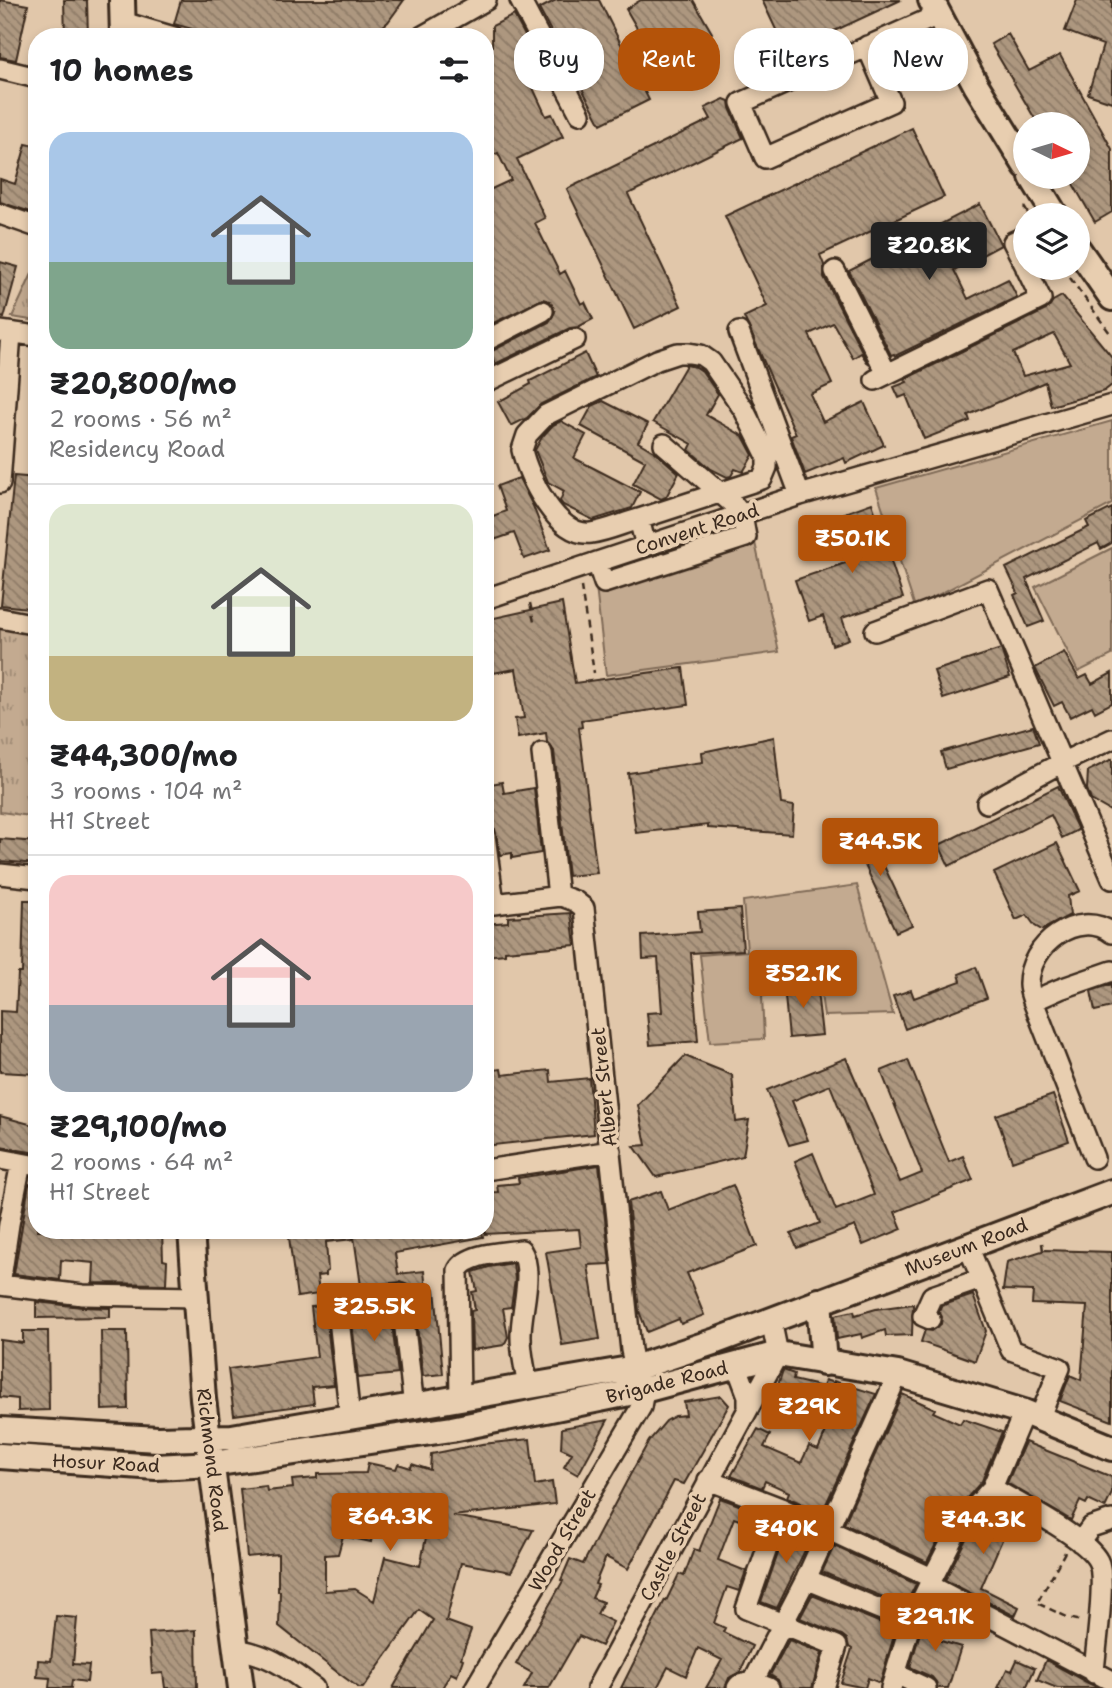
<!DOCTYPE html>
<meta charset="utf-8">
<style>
:root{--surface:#fff;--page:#f6f6f6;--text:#202124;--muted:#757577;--line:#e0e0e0;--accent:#b45309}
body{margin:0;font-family:"Shantell Sans",sans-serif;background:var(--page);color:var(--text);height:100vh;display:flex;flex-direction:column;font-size:26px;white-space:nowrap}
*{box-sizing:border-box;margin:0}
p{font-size:23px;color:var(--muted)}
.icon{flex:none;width:38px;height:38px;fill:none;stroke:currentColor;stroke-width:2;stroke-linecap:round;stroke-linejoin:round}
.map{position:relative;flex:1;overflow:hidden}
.panel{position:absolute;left:28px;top:28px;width:466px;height:1211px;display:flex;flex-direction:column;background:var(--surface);border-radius:28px;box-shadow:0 4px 10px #0003}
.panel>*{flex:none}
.banner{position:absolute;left:514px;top:28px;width:492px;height:63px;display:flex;gap:14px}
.needle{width:46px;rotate:95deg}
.buttons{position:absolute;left:1013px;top:112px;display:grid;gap:14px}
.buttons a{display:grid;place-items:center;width:77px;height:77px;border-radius:50%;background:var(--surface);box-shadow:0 4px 10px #0003;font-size:35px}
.price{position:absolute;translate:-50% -60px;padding:0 16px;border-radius:7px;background:var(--accent);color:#fff;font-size:23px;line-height:46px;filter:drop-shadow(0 2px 4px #0008)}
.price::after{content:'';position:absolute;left:50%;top:42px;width:21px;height:16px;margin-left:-10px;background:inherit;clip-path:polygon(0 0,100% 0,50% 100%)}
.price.active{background:#222;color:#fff}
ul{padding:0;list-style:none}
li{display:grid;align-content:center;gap:14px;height:371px;padding:0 21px}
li+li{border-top:2px solid var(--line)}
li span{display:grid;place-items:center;height:217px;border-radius:21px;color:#555}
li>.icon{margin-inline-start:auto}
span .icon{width:126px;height:126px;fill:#fffc;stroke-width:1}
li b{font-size:30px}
h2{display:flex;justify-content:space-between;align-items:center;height:84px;padding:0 21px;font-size:30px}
.pill{padding:0 24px;border-radius:28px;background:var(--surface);box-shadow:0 4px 10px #0003;font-size:24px;line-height:63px}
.pill.active{background:var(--accent);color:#fff}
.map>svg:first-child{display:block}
.grass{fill:url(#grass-tufts);stroke:#7f6a57;stroke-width:2}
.green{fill:#c3aa90;stroke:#7f6a57;stroke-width:2}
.building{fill:url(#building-back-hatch);stroke:#3b2a1e;stroke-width:2;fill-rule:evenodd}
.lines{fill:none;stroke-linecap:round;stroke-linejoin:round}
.minor-casing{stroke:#3b2a1e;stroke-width:24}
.major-casing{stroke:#3b2a1e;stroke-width:30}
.path{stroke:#3b2a1e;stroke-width:2.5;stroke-dasharray:7 5;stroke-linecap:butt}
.minor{stroke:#e8ceb0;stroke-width:19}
.major{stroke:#e8ceb0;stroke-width:24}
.labels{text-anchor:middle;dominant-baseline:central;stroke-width:7;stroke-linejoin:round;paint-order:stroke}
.street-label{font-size:19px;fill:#3b2a1e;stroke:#e8ceb0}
</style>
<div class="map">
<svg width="1112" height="1688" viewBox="0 0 1112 1688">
<defs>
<pattern id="grass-tufts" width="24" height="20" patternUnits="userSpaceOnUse" patternTransform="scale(1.75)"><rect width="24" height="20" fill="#c3aa90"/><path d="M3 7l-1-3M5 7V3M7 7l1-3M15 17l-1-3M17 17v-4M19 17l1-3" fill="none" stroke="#a08b75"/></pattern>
<pattern id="building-back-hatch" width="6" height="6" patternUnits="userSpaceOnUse" patternTransform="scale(1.75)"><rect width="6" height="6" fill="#ad977f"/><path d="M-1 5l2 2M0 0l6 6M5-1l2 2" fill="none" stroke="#8e7b67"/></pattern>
</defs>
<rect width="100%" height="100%" fill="#e1c7aa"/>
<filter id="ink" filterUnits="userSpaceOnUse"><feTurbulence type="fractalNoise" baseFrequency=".0143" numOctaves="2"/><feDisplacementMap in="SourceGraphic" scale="14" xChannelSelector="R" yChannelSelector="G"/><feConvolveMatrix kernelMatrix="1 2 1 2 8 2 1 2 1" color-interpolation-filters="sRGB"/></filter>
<g filter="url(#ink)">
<path class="grass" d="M37 263V321L12 317Z
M0 626 37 630V817L0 812Z"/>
<path class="green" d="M1112 421V504L915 607 876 488Z
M754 538 779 652 606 675 596 587Z
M1112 548V655L1078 672 1035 587Z
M857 885 893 1014 824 1016 819 979 779 985 780 993 762 996 764 1039 710 1042 700 955 747 951 743 901Z"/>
<path class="building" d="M0 0 28 5 16 60 0 57Z
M64 0H87L88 37H65Z
M181 0H404L388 22 377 31 358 36 335 34 334 37H221L174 24Z
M556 0H599L649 100 601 124 539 9Z
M641 0H693L712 33 658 65 626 9Z
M762 0H901L787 53Z
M1077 0H1112V102L1088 94 1103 45 1065 31Z
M514 15 542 68 527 75 546 116 552 114 563 137 517 159 545 218 535 223 560 274 565 271 581 304 585 302 593 319 578 327 570 328 495 364 490 352 549 322 555 312 550 301 543 299 485 327V261L492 257 485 241V192L511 180 498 153 485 158V56L492 71V26Z
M1008 34 1029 71 1060 55 1112 149V212L1095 222 1069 177H1078V124H1038L991 44Z
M724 99 729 101 730 108 743 138 628 194 681 306 634 329 567 189 711 119 705 108Z
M912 128 944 197 820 255 824 265V277L869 365 861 353 853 358 833 323 809 334 832 384 810 394 823 422 864 402 884 445 846 463 844 458 805 474 791 436 796 434 744 317 767 306 725 216Z
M26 144 37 146V214L0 202V179L15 184Z
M980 204 1001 245 954 270 968 299 1008 279 1017 297 895 356 894 354 891 355 849 271Z
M0 262 18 267 4 318 0 317Z
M1062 296 1112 357V385L1104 391 1051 406 1045 382 968 415 970 421 924 439 906 395 899 398 894 387 907 382 905 379 1046 310 1053 301ZM1054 334 1070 363 1023 376 1013 353Z
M585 353 596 377 541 404 527 418 511 426 498 402 531 384 530 381Z
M686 365 696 367 702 371 718 394 706 415 743 436 753 455 743 472 735 469 731 476 727 477 711 469 689 450 692 444 653 422Z
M603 401 648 424 638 442 655 452 679 473 666 497 661 499 633 484 645 461 581 426 592 406Z
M561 421 586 435 574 458 640 492 632 508 593 520 563 505 560 501 564 491 548 482 535 450 542 437 553 425Z
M14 476 37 478V609L1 605Z
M519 478 533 506 550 550 524 559 514 533 485 543V519L506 511 497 486Z
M872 503 903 598 842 618 849 639 832 645 823 616 809 621 795 580 848 562 833 517Z
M1112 508V543L1101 549 1098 543 1026 579 1044 621 1028 627 1014 595 1018 593 1006 568 1089 527 1086 521Z
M562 603 575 683 683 668 688 705 581 720 582 727 579 728 597 873 568 876 554 751 547 742 546 733 518 738 515 719 524 718 516 669 493 673 485 620Z
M1001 649 1010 677 943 699 934 671Z
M1064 652 1079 679 1087 675 1092 684 1112 673V703L1095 712 1092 706 1070 717 1062 702 1054 706 1035 668Z
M1033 726 1039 743 946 769 941 752Z
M774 737 781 804 794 806 792 834 708 828V825L636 833 628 773 703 762 702 752Z
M1112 759V812L1091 800 1087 789 1088 771Z
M502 782 504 793 534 788 541 853 512 858V853L500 855 495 829 485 824V785Z
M1058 786 1078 830 1062 838 1051 815 949 866 939 845Z
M864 824 912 925 896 932 849 831Z
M0 839 37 842V864L0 861Z
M1057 843 1080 891 1068 896 1070 915 1042 930 1035 926 1027 915 1016 920 994 873Z
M24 900H37V1074L0 1072V1011L16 1012 18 973H22Z
M740 909 743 950 691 953 698 1041 650 1045 647 1013 662 1012 658 958 643 959 642 936 700 932 698 912Z
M571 913 575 945 505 951V954L485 956V924L508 922V917Z
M976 967 987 998 905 1029 893 996 911 990 914 998 961 981 959 974Z
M816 982 822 1035 789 1038 784 986Z
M1112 984V1007L1095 1011 1091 991Z
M685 1056 732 1075 736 1122 749 1120 743 1156 656 1177 634 1146 646 1145 638 1105Z
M846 1058 900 1182 922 1173 881 1071 908 1060 949 1162 963 1156 973 1180 895 1212 902 1229 863 1245 855 1226 797 1248 791 1234 820 1223 795 1161 813 1153 836 1210 874 1195 830 1085 792 1101 808 1140 789 1145 767 1090Z
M501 1069 502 1075 550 1070 551 1082 589 1078 594 1134 485 1146V1071Z
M1053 1095 1069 1141 1012 1161 996 1115Z
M0 1116 37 1126V1153L0 1147Z
M599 1165 610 1264 588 1265 600 1339 562 1345 546 1252 581 1247 579 1229 485 1234V1193L498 1192 497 1185 519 1183 518 1178Z
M29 1184 37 1186V1230H162L163 1260 167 1261 166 1284 93 1283 94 1263 61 1260 60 1280 14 1274Z
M733 1185 757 1246 687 1273 704 1315 681 1324 679 1319 647 1332 639 1311 628 1202 661 1191 668 1210Z
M288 1230H352L353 1239 326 1242 328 1271 326 1272V1275L317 1276 319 1294 297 1297Z
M353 1230H482L483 1237 395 1253 398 1274 424 1271 426 1290 435 1289 443 1374 423 1376 413 1293 410 1286 400 1282 361 1286Z
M1045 1250 1112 1252V1421L1060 1401 1070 1375 1081 1380 1087 1306 1032 1304 1033 1291 1003 1290 1007 1262Z
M513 1263 515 1280 511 1307 503 1308 508 1337 504 1345 472 1350 471 1311 475 1310 472 1292 477 1291 473 1272 489 1267Z
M973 1295 986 1331 975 1361 921 1342 925 1330 932 1331 941 1324 942 1317 939 1311 941 1306Z
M36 1302 82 1307 110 1308V1317L36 1318Z
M913 1304 912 1335 886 1336 885 1330 862 1338 861 1334 837 1339 835 1315 854 1311 855 1315 876 1309Z
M325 1306 334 1385 312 1387 314 1404 234 1415 228 1369 317 1357 311 1307Z
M390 1307 398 1374 358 1378 351 1312Z
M23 1331H48L49 1410 18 1411V1399L0 1397V1340L23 1343Z
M101 1331H127L128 1409 102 1410Z
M783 1370 794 1374 793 1380 823 1387 825 1380 834 1383V1381L876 1394 822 1513 787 1497 789 1492 765 1481 762 1488 731 1476 758 1429 770 1435 764 1447 801 1463 809 1446 818 1450 834 1412 802 1401 800 1408 785 1404 784 1407 772 1403Z
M902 1394 935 1409 933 1412 960 1424 963 1419 1002 1432 982 1481 949 1518 927 1562 844 1524Z
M721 1396 729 1405 684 1484 674 1481 628 1569 606 1557 595 1584 598 1585 592 1598 603 1602 597 1614 613 1622 601 1646 579 1636 549 1688H524L532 1673 516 1664 563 1581 561 1580 570 1559 583 1564 630 1475 649 1441 666 1421 675 1416 686 1415 684 1402Z
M608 1420 578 1475 564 1467 572 1453 561 1448 562 1428Z
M530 1439 535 1485 552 1482 555 1504 453 1516 533 1530 511 1572 461 1563 446 1621 471 1630 461 1658 463 1659 457 1676 451 1673 442 1688H393L433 1620 419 1610 363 1688H359L337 1672 279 1626 280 1591H278V1554L247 1557 240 1489 266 1486 267 1491 293 1488 292 1480 317 1478V1474L366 1473 368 1463 396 1469 398 1464 411 1468 412 1464 430 1470 431 1454 482 1444ZM378 1517 427 1533 420 1566 385 1557 374 1601 355 1589 325 1591V1555L338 1554 343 1536 371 1542 375 1521H378Z
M1025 1442 1112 1477V1493L1105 1508 1088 1500 1086 1504 1080 1501 1071 1520 1007 1483Z
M720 1498 755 1511 752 1525 734 1518 718 1560 746 1571 739 1591 727 1587 714 1623 725 1628 723 1632 752 1646 740 1672 729 1678 725 1688H706L722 1660 698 1648 686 1676 668 1667 657 1688H621L665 1600 666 1601 679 1574 684 1576 694 1549 699 1551Z
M995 1504 1020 1518 1009 1536 1005 1533 981 1588 1019 1607 1015 1616 945 1580 970 1531Z
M788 1525 812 1536 777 1608 761 1602Z
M834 1546 916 1584 905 1606 822 1572Z
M812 1595 896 1629 880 1683 868 1678 865 1688 841 1683 852 1649 849 1647 847 1639 842 1635 800 1618Z
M934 1602 941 1605 931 1638 961 1647 948 1688H938L936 1682 932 1677 910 1667 922 1626Z
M56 1616 77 1618 73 1664 89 1665 87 1682 72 1680 71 1688H49L50 1678 37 1677 38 1660 51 1661Z
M196 1630 197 1688H165L163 1673 152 1674 149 1633Z
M789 1640 822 1653 812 1688H781L778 1680 770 1675Z
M1017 1660 1035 1668 1026 1688H998L1007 1669 1012 1671Z
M1046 1660 1088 1683 1099 1688H1057L1037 1680Z"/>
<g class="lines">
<g class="minor-casing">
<path id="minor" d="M520 0 580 114
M123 22 174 37
M421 37 486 0
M867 46 891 102 765 158 741 103 938 15
M0 69 37 78
M0 214 37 227
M1026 236 1013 242 1026 267
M835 271 887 374
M0 331 37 336
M739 332 800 495
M485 341 543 311
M490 380 575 339
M875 380 1041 299 1026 268
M0 483 11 333
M639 519 762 479 767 467V456L744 410 711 362 701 355 689 353H678L657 360 546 415 527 435 522 450C528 477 557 537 591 533 607 531 624 523 639 519L646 546
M597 562 604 583 746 537 742 515 733 504 664 444
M485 599 800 495 1112 405
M0 618 37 625
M875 631 988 589 1112 879
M542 753 558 896
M987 803 1061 763 1112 739
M485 836 494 904
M0 874 37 878
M485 905 561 896 575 901 584 908 631 1350 635 1368
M1033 1001C1032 997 1029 990 1029 985 1028 945 1078 908 1112 933
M1094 1158 1033 1001 1060 989 1112 971
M0 1159 37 1166
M485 1170 611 1151
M968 1246 1011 1350 1060 1368 1039 1419
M0 1285 83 1295 196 1297
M0 1285 9 1224 21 1163
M930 1319 923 1316 932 1296 981 1279
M736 1364 748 1396V1406
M460 1398 458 1270C468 1253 502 1253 521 1250 535 1272 520 1312 521 1337 521 1353 525 1370 528 1386
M350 1418 337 1301 401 1294 414 1407
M708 1480 781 1508 932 1578
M992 1488C1017 1503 1086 1537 1098 1561 1107 1577 1095 1651 1094 1673
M781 1508 746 1609 837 1646 824 1688
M1080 1542 1091 1527 1112 1520
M806 1579 911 1622
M929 1585 1112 1681
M237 1649C273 1656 285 1667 314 1688
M896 1674 926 1688
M753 1682 769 1688
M475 1688 641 1407 644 1390
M597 1688 778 1354 771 1320
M737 1688 739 1685 753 1682 806 1579 898 1374
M891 1688 911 1622 929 1585 960 1524 992 1488 1024 1412"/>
</g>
<g class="major-casing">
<path id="major" d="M122 0 123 37
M931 0 976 85 1026 166
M1032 177 1055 215
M1078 249 1112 298
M191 1230 203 1399 241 1688
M819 1301 824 1363
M0 1430 158 1439 232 1437 635 1368 716 1341 1112 1192
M0 1456 156 1467 212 1464 452 1429 644 1390 778 1354 898 1374 1024 1412 1112 1448"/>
</g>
<path class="path" d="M1024 207 1029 215
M1063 268 1112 336
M581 587 594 673
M530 603 534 622
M1042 1243 1043 1251
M1065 1552 1037 1603 1069 1618 1081 1621"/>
<use href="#minor" class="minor"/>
<use href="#major" class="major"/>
</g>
</g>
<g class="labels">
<g class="street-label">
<text transform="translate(697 529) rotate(-18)">Convent Road</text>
<text transform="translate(604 1087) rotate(-96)">Albert Street</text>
<text transform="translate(966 1247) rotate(-21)">Museum Road</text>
<text transform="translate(667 1382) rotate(-14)">Brigade Road</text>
<text transform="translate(212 1460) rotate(83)">Richmond Road</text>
<text transform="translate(106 1463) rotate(3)">Hosur Road</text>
<text transform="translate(562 1540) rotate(-60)">Wood Street</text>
<text transform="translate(673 1547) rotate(-62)">Castle Street</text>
</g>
</g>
</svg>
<div class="buttons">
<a><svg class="needle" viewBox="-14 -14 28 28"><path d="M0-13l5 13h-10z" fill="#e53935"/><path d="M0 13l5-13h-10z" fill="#757577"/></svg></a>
<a><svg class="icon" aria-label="layers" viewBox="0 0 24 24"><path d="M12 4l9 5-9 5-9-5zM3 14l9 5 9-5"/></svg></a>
</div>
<b class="price active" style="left:929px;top:282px">₹20.8K</b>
<b class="price" style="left:852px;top:575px">₹50.1K</b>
<b class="price" style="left:880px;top:878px">₹44.5K</b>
<b class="price" style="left:803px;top:1010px">₹52.1K</b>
<b class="price" style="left:374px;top:1343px">₹25.5K</b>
<b class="price" style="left:809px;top:1443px">₹29K</b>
<b class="price" style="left:390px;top:1553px">₹64.3K</b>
<b class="price" style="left:983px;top:1556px">₹44.3K</b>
<b class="price" style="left:786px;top:1565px">₹40K</b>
<b class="price" style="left:935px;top:1653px">₹29.1K</b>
<div class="banner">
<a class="pill">Buy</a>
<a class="pill active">Rent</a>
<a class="pill">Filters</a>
<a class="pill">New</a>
</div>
<section class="panel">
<h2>10 homes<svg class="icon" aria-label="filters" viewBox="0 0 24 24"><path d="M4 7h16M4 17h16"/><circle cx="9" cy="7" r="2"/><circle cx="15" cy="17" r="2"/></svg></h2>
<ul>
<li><span style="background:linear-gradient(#a9c7e8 60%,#7fa58c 0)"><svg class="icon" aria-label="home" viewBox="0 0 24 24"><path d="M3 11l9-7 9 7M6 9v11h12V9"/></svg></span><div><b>₹20,800/mo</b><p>2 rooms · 56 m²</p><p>Residency Road</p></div></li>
<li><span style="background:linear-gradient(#dfe7d0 70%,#c2b280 0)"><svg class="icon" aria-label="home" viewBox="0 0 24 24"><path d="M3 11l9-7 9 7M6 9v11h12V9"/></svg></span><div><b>₹44,300/mo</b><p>3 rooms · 104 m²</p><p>H1 Street</p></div></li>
<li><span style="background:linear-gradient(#f6c9c9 60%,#9aa5b1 0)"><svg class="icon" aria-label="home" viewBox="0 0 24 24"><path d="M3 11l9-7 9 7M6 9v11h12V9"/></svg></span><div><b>₹29,100/mo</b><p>2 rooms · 64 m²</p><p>H1 Street</p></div></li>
</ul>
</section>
</div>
